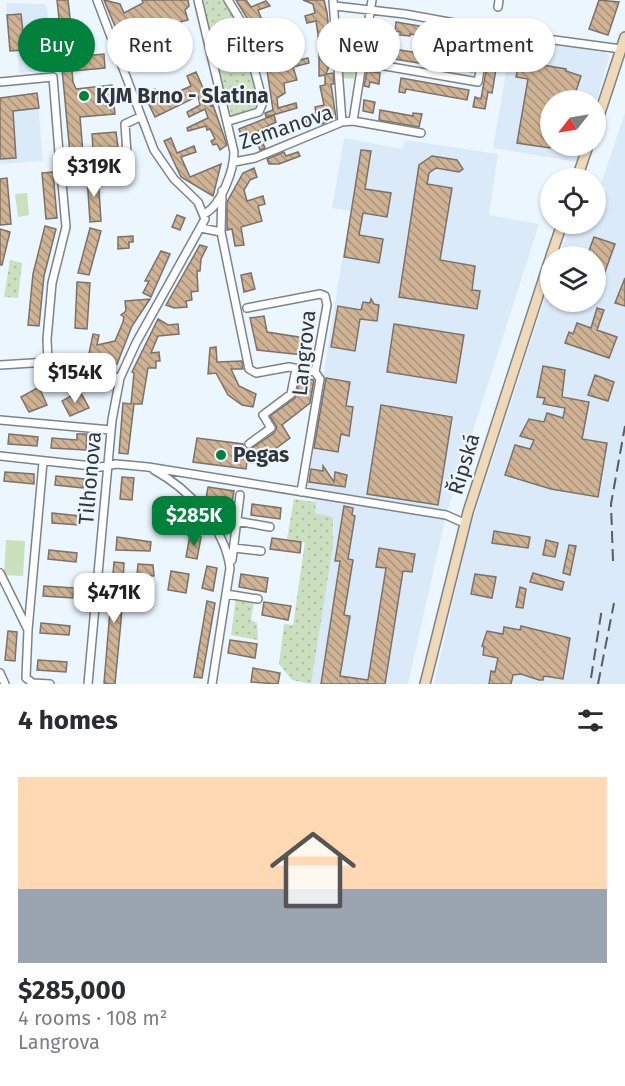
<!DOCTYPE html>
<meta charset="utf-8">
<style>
:root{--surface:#fff;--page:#f7f7f7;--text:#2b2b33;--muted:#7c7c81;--line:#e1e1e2;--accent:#00823c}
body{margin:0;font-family:"Fira Sans",sans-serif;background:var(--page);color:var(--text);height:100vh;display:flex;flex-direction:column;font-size:22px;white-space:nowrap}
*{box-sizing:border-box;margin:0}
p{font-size:20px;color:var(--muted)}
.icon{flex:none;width:33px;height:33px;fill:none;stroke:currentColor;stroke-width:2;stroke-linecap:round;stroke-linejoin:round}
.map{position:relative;height:684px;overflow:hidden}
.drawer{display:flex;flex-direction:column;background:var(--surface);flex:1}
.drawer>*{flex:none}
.guide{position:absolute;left:18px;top:18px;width:590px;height:54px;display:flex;gap:12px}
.needle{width:39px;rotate:239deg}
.buttons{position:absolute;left:540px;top:90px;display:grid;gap:12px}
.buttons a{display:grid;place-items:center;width:66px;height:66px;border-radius:50%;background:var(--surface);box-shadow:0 2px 4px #0004;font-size:30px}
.price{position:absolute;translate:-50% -51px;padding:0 14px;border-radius:12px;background:#fff;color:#222;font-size:20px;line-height:39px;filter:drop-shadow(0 2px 3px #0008)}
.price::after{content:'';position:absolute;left:50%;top:36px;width:18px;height:14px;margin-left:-9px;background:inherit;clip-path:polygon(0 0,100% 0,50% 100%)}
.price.on{background:var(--accent);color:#fff}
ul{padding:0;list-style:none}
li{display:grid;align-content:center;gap:12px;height:318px;padding:0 18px}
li+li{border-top:2px solid var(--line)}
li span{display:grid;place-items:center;height:186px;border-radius:0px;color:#555}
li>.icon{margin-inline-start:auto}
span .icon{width:108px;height:108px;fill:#fffc;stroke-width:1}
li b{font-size:26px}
h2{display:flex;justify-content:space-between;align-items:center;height:72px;padding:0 18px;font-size:26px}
.pill{padding:0 21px;border-radius:27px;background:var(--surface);box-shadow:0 2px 4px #0004;font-size:21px;line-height:54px}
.pill.on{background:var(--accent);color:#fff}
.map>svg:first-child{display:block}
.built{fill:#dbeaf8}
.park{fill:url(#park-dots)}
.pitch{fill:#cae0bf}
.building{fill:url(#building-back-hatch);stroke:#7a7269;stroke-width:1.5}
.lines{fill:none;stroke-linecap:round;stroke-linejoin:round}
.street-casing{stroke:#7b848c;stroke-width:10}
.secondary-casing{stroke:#7b848c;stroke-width:12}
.street{stroke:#fff;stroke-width:7}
.secondary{stroke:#efd9b6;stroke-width:9}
.rail{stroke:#585c61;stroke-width:2;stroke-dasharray:12 6;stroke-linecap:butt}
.poi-dot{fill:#00823c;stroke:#ecf6ff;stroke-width:2}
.labels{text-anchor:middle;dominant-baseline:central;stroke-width:4.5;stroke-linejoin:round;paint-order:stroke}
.poi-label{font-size:21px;font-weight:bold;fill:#313438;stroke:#ecf6ff;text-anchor:start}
.street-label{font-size:21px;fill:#313438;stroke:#ecf6ff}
</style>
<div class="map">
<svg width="625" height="684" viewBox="0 0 625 684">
<defs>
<pattern id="park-dots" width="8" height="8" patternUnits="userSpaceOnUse" patternTransform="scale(1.5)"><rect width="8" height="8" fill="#cae0bf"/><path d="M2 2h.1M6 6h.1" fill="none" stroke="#aec1a5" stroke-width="1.8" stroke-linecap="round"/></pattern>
<pattern id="building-back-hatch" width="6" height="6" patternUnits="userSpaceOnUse" patternTransform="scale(1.5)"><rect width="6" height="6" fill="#d0b394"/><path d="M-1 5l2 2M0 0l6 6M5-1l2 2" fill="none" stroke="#a9927a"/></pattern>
</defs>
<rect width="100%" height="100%" fill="#ecf6ff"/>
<path class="built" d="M6 3 44 4 47 7 52 67 50 70 19 73 17 50 10 51Z
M512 37 605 51 609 57 596 103V100H550V146H581L576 162 493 148Z
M37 93 43 161 0 164V98Z
M625 113V684H434L469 532 550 282V302H596V256H559L569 228 581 231 584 224H596V211L607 188 601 184Z
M344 138 402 149 405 140 498 154 489 215 539 224 446 515 408 684H311L334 530 333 517 315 513 314 490 305 488 350 211 332 208Z"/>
<path class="park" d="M201 0H226L241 23 261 107 232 118Z
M10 260 22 263 18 298 4 297Z
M294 499 316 502 315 513 333 517V545L311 684 292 680 279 664 284 624 293 625 305 542 287 539Z
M236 598 254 601 251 620 257 623 258 640 231 635Z"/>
<path class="pitch" d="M342 19H357L358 47H343Z
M341 53 358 55 354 79 343 78Z
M27 193 29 215 18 217 15 194Z
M6 540 25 541 23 576 4 575Z"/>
<path class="building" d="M57 0H68L71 26 60 28Z
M104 0 120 4 124 13 143 3 142 0H188L189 6 185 10 188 20 180 22 181 28 173 30 175 35 163 38 162 32 138 38 147 42 138 56 133 48V40L129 41 128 35 123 36 117 31Z
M236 0H246L251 7 266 1 270 6 258 10 267 33 271 32 276 50 289 47 292 62 308 58 309 63 293 67 297 80 284 83 285 93 277 98 278 108 296 103 297 108 266 117 265 113 273 110 266 64 252 26Z
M303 0H324L327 13 332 58 326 74 333 73 334 84H331L336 118 322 124 317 123 316 120 307 123 305 116 316 113 315 107 324 105 320 86 325 85V75L319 76V42L316 21 307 23 305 16 315 13 313 4Z
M599 0 619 2 608 35 589 29Z
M21 14 25 50 10 51 7 15Z
M396 22 478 36 476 46 410 34V36L400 35V32L395 31Z
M492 37 501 39 492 93 488 92 485 109 473 107 475 97 481 99Z
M372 40 385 42 384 46 394 49 473 62 472 72 382 57V59L369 57Z
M104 54 105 68 72 71 73 82 76 89 112 85 115 114 80 117 83 153 70 154 61 58Z
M519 61 566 69V71L581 76 573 100H550V148L517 143 528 79 516 77Z
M367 71 380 73 379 84 370 82 369 87 364 86Z
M196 72 211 106 213 105 227 145 220 150 217 144 213 145 211 141 215 139 210 129 207 130 206 126 188 131 187 128 208 118 205 109 189 117 187 112 200 105 198 96 155 117 144 94 155 89 160 100 191 86 187 76Z
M401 78 469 90 467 100 406 89 405 93 399 92Z
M37 93 39 108 13 111 16 158 0 159V98Z
M364 100 375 102 373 113 363 111Z
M380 110 413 116V113L422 114 419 127 379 120Z
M274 115 276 122 258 131 265 148 260 150 254 135 242 138 239 129Z
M116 132 118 147 93 149 92 134Z
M171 138 177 153 194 146 196 152 181 157 190 177 221 164 213 196 181 177 164 141Z
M361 150 371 151 365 189 391 193 387 217 363 213 359 235 383 239 379 263 344 257Z
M284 152 286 156 298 152 300 156 279 164H269L267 159Z
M432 156 457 160 463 169 459 172 436 168 429 173 427 184 452 188 440 260 475 266 472 290 480 291 477 309 399 297 419 165Z
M254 168 257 177 250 180 244 190 247 201 263 196 265 204 258 206 262 221 241 227 244 245 235 246 232 229 227 230V202L243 173Z
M53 172 57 218 46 219 42 173Z
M98 175 101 221 90 222 87 176Z
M7 178 11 224 0 225V179Z
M177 215 185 218 180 230 172 227Z
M45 226 56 229 44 276 39 326 28 325 33 274Z
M90 228 101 231 89 275 78 273Z
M0 229 10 232 2 265H0Z
M133 236V242H129V248L118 249V237Z
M594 237 615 244 596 297V256H587Z
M200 245 207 247 201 259 200 271H197L198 291 191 292 192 300 186 301 187 307 174 308 166 305Z
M161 251 170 254 151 297 143 293 149 281H145Z
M251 273 255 289 244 292 241 275Z
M625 278V306L615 303Z
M77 282 90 283 87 329 75 328Z
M150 299 132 326 117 364 107 361 108 357 94 358 93 362 87 363 93 334 99 335 97 345 115 341 123 322 124 317 121 315 126 311 125 301Z
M371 299 374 304 379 305 377 321 360 319 355 351 331 347 338 306 361 310 363 302 370 303Z
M597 308 604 310 597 330 617 337 609 358 565 343 569 332 573 334 577 323 591 328Z
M264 316 267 332 305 338 303 355 257 350 250 318Z
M158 319 168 325 178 324 179 334 158 336 151 353 159 352 160 361H156V368H148L142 404H134L128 454 119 453 123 403 131 404 134 373 132 372Z
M394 324 464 335 456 383 387 372Z
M216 347 217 362 242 361 243 369H231L239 386 256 394 253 407 242 405 228 395 216 373 208 374 210 348Z
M543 366 565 370 562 397 589 402 582 439 607 443 598 497 551 489 505 475 515 445 530 449 534 440 520 436 529 419 544 422 547 413 563 418 565 408 543 404 545 398 537 397Z
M595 375 614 382 608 401 588 395Z
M300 378 314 380 310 403 282 425 290 438 256 463 247 462 246 469 193 462 197 438 243 444V454L274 433 277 427 270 416 295 398Z
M326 378 350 382 346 406 353 407 349 436 341 434 338 452 314 448Z
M39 387 47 405 29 412 21 397Z
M80 391 89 408 70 416 62 401Z
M381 405 452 417 438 505 367 494Z
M9 434 38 437 37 446 8 444Z
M77 434H87L86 450 51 448 52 438 77 440Z
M323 466 334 482 335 472 347 475 345 487 309 482 311 469 323 471Z
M5 472 34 474V484L4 481Z
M56 476 84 479 83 488 55 485Z
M122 477 134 478 132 500 120 499Z
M208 487 234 491 229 521 222 520 223 509 205 505Z
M173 503 184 505 180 527 169 525Z
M252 504 281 508 280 519 251 515Z
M344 506 353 508 352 515 355 516 348 559 353 560 344 615 350 616 340 676 368 680 386 568 376 567 379 548 415 554 412 572 403 571 385 684H321L340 561H335Z
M52 513 80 516 79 525 52 523Z
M494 531 530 537 528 548 492 543Z
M190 535 201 537 197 559 186 557Z
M117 537 151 542 150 551 116 550Z
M272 538 301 542 300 553 270 549Z
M546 540 558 543 555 557 543 555Z
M569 545 576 546 570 575 563 573Z
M49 550 77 553 76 562 48 559Z
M114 562 124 563 121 621 115 684H107L104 683Z
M138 564 153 565 154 576 137 575Z
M207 566 217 568 213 591 202 588Z
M171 571 189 574 186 593 168 590Z
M533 573 564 582 562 590 530 582Z
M241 574 268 578 266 592 239 587Z
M475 574 496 577 492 598 471 594Z
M44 586 74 588 73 598 43 596Z
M520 587 526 589 523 608 516 607Z
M207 601 215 603 202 678 194 677Z
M264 602 291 606 288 620 262 615Z
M41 623 70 626 69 635 40 633Z
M521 626 570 638 563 679 544 676 543 680H539L521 674 513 675 511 684H489L491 671 495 672 498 658 483 655 484 647 482 646 487 631 503 634 504 627 520 630Z
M8 631 17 632 15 661 5 660Z
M230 640 257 644 255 658 228 653Z
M38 660 67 662 66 672 37 670Z
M253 668 280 673 278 684 251 682Z"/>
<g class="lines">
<g class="street-casing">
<path id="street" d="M198 0 234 152C234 170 221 206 204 214
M228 0 242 23 263 102 259 112 229 121
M333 0 342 122
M335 6 405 14 532 37 621 49
M498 7 499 0
M362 62 478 82 487 29
M0 82 53 77 59 153 65 161 124 158 127 154 125 124 140 117
M353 121 372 0
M234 162 255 158 342 122 353 121 421 133
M222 191 221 232 249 369 256 373 289 367 315 372
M201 228 221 232
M247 308 320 294 325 296 327 305 315 372 320 379 301 492
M48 362 47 339 52 283 66 227 61 172
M0 365 48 362 120 378
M0 420 111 430
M249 444 271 428 263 415 291 394 296 369
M0 456 101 467 116 464 148 467 446 515 464 523
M154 470C189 489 225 528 230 568L212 684
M236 521 270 527
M234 548 261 551
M232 560 240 495
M0 573 28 630 26 678 33 683 50 684
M226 594 258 599
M28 630 43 462
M0 673 5 684
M88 684 112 420 120 378 136 343 205 219 198 202 174 179 154 150 97 0"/>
</g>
<g class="secondary-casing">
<path id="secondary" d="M596 125 625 37
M577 178 588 146
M551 256 562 224
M425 684 468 512 550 259"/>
</g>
<use href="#street" class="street"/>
<use href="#secondary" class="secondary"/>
<path class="rail" d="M613 561 611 504 625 426
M591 678 602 608
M598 684 614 603"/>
</g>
<g class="poi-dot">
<circle cx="84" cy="96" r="6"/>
<circle cx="221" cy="455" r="6"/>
</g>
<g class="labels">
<g class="poi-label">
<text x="96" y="96">KJM Brno - Slatina</text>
<text x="233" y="455">Pegas</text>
</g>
<g class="street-label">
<text transform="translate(286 127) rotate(-19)">Zemanova</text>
<text transform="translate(304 353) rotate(-84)">Langrova</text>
<text transform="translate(464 464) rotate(-73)">Řípská</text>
<text transform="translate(90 478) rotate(-85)">Tilhonova</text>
</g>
</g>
</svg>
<div class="buttons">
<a><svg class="needle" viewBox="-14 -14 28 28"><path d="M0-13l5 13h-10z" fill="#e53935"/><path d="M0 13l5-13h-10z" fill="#7c7c81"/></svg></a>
<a><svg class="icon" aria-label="locate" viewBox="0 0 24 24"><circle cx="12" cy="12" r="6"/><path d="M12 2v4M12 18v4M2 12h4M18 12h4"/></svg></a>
<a><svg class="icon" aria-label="layers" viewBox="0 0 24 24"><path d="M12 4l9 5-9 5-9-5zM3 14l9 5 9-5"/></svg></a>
</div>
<b class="price" style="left:94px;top:198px">$319K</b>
<b class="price" style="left:75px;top:404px">$154K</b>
<b class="price on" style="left:194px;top:547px">$285K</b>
<b class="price" style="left:114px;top:624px">$471K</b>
<div class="guide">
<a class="pill on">Buy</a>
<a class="pill">Rent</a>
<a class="pill">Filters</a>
<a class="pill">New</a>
<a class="pill">Apartment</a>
</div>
</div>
<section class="drawer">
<h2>4 homes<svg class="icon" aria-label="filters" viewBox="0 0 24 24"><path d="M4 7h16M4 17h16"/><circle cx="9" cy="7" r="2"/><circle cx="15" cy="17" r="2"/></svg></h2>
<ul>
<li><span style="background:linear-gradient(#ffd9b3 60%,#9aa5b1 0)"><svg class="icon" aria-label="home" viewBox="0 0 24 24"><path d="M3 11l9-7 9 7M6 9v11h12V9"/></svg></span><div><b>$285,000</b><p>4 rooms · 108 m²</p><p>Langrova</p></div></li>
</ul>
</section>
